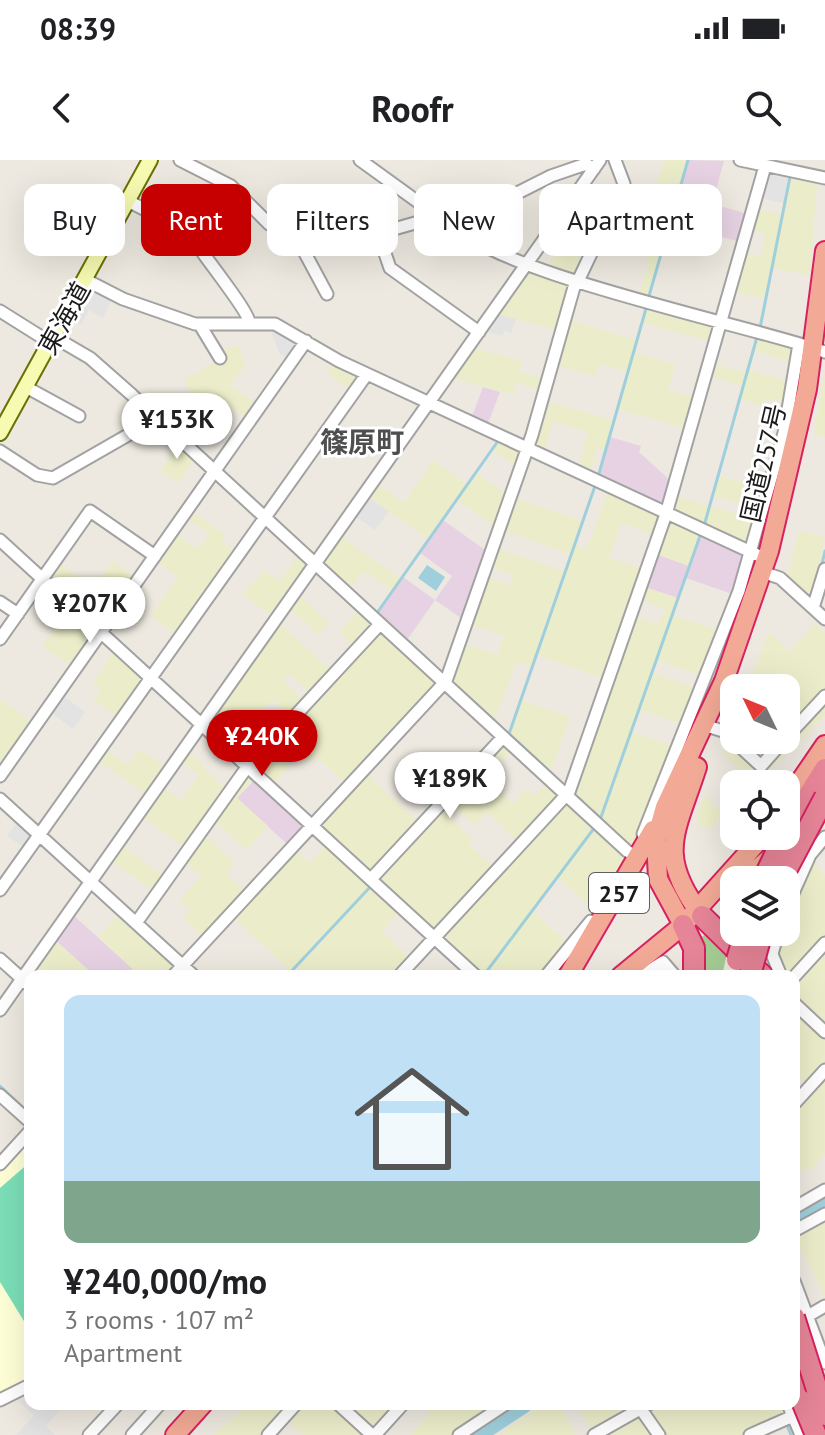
<!DOCTYPE html>
<meta charset="utf-8">
<style>
:root{--surface:#fff;--page:#f2f2f2;--text:#202124;--muted:#757577;--line:#e0e0e0;--accent:#c60001}
body{margin:0;font-family:"PT Sans","Noto Sans JP",sans-serif;background:var(--page);color:var(--text);height:100vh;display:flex;flex-direction:column;font-size:30px;white-space:nowrap}
*{box-sizing:border-box;margin:0}
p{font-size:26px;color:var(--muted)}
.icon{flex:none;width:44px;height:44px;fill:none;stroke:currentColor;stroke-width:2;stroke-linecap:round;stroke-linejoin:round}
.map{position:relative;flex:1;overflow:hidden}
.details{position:absolute;left:24px;top:810px;width:776px;height:440px;display:flex;flex-direction:column;background:var(--surface);border-radius:16px;box-shadow:0 8px 32px #0002}
.details>*{flex:none}
.guide{position:absolute;left:24px;top:24px;width:778px;height:72px;display:flex;gap:16px}
.needle{width:52px;rotate:313deg}
.fabs{position:absolute;left:720px;top:514px;display:grid;gap:16px}
.fabs a{display:grid;place-items:center;width:80px;height:80px;border-radius:16px;background:var(--surface);box-shadow:0 8px 32px #0002;font-size:40px}
.price{position:absolute;translate:-50% -68px;padding:0 18px;border-radius:28px;background:#fff;color:#222;font-size:26px;line-height:52px;filter:drop-shadow(0 2px 4px #0008)}
.price::after{content:'';position:absolute;left:50%;top:48px;width:24px;height:18px;margin-left:-12px;background:inherit;clip-path:polygon(0 0,100% 0,50% 100%)}
.price.active{background:var(--accent);color:#fff}
ul{padding:0;list-style:none}
li{display:grid;align-content:center;gap:16px;height:424px;padding:0 40px}
li+li{border-top:2px solid var(--line)}
li span{display:grid;place-items:center;height:248px;border-radius:16px;color:#555}
li>.icon{margin-inline-start:auto}
span .icon{width:144px;height:144px;fill:#fffc;stroke-width:1}
li b{font-size:34px}
.pill{padding:0 28px;border-radius:16px;background:var(--surface);box-shadow:0 8px 32px #0002;font-size:28px;line-height:72px}
.pill.active{background:var(--accent);color:#fff}
.status{display:flex;justify-content:space-between;align-items:center;height:56px;padding:0 40px;background:var(--surface);direction:ltr}
.status svg{height:22px;fill:currentColor}
header{display:flex;justify-content:space-between;align-items:center;height:104px;padding:0 40px;background:var(--surface);font-size:36px;font-weight:600}
.map>svg:first-child{display:block}
.industrial{fill:#e6d2e3}
.education{fill:#ffffd7}
.farmland{fill:#ebedca}
.forest{fill:#a5ce94}
.pitch{fill:#7bdfb8}
.parking{fill:#e3e3e3}
.water{fill:#9fcfdc}
.lines{fill:none;stroke-linecap:round;stroke-linejoin:round}
.stream{stroke:#9fcfdc;stroke-width:3}
.river{stroke:#9fcfdc;stroke-width:18}
.minor-casing{stroke:#a2a2a2;stroke-width:15}
.secondary-casing{stroke:#667202;stroke-width:18}
.trunk-casing{stroke:#d92060;stroke-width:22}
.motorway-casing{stroke:#d92060;stroke-width:24}
.minor{stroke:#fff;stroke-width:11}
.secondary{stroke:#f7fab1;stroke-width:14}
.trunk{stroke:#f2aa96;stroke-width:18}
.motorway{stroke:#e78598;stroke-width:20}
.motorway-bridge-casing{stroke:#d92060;stroke-width:24;stroke-linecap:butt}
.motorway-bridge{stroke:#e78598;stroke-width:20}
.labels{text-anchor:middle;dominant-baseline:central;stroke-width:6;stroke-linejoin:round;paint-order:stroke}
.shield{fill:#fff;stroke:#5f5f5f;stroke-width:2}
.shield-label{font-size:24px;font-weight:bold;fill:#1b1b1b}
.street-label{font-size:26px;fill:#1b1b1b;stroke:#fff}
.neighbourhood-label{font-size:28px;font-weight:bold;fill:#4e4e4e;stroke:#fff}
</style>
<div class="status"><b>08:39</b><svg viewBox="0 0 49 12"><path d="M0 12V9h3v3zM5 12V6h3v6zM10 12V3h3v9zM15 12V0h3v12zM26 1h20v11H26zM47 4h2v5h-2z"/></svg></div>
<header><svg class="icon" aria-label="back" viewBox="0 0 24 24"><path d="M15 5l-7 7 7 7"/></svg>Roofr<svg class="icon" aria-label="search" viewBox="0 0 24 24"><circle cx="10" cy="10" r="6"/><path d="M15 15l6 6"/></svg></header>
<div class="map">
<svg width="825" height="1275" viewBox="0 0 825 1275">
<rect width="100%" height="100%" fill="#ede9e0"/>
<path class="industrial" d="M689 0 724 1 712 44 748 54 740 82 671 63Z
M483 227 500 232 487 266 471 259Z
M610 277 641 286 639 292 672 322 665 347 598 318Z
M443 360 488 392 464 460 435 440 407 480 378 453 403 417 435 440 452 416 420 393Z
M701 375 747 397 735 435 686 418Z
M656 394 689 406 678 438 644 427Z
M255 619 306 665 287 684 237 638Z
M73 755 133 809 126 816H95L55 780Z"/>
<path class="education" d="M30 975V1222L0 1236V1008Z"/>
<path class="farmland" d="M664 0H687L648 137 639 134 649 100 645 98 650 81 607 68 628 25 657 24Z
M791 16 817 22 810 115 773 108Z
M756 49 782 54 765 138 733 132 743 94 761 96 765 73 750 70Z
M561 85 584 102 575 116 546 107Z
M531 111 570 123 558 171 497 154Z
M648 145 715 164 712 182 643 163Z
M568 160 636 180 627 212 599 204 595 216 555 205Z
M758 176 796 187 793 202 754 191Z
M238 186 245 205 230 225 257 244 247 258 215 236 201 256 194 252 177 271 159 255 191 233 184 220 222 198 220 190Z
M473 188 522 201 520 212 545 219 542 230 516 223 513 235 452 218Z
M634 193 675 204 668 230 696 238 687 269 618 249Z
M334 203 361 215 352 231 327 213Z
M712 203 746 213 743 226 709 216Z
M825 206V277L814 274Z
M749 210 790 222 787 244 765 238 762 246 740 239Z
M545 241 613 260 605 290 597 288 590 314 578 309 588 272 553 262 544 293 533 285Z
M499 280 521 291 518 308 493 290Z
M178 285 194 300 178 323 160 311Z
M433 300 467 324 428 379 368 337 377 324 404 343Z
M477 313 508 335 497 368 457 340Z
M719 316 766 329 760 349 713 336Z
M608 331 660 356 656 375 621 363 609 397 644 410 605 519 537 495 575 385 587 389Z
M675 336 709 345 702 367 672 353Z
M514 338 582 361 570 394 502 370Z
M710 346 757 360 749 389 704 368Z
M191 351 226 376 222 382 234 391 175 474 150 456 178 417 156 401 175 374 197 389 209 374 187 358Z
M670 361 700 375 689 406 656 394Z
M799 371 825 377 812 441 787 417Z
M340 376 400 418 392 430 364 411 351 428 322 402Z
M496 388 564 411 531 507 516 502 495 560 450 519 463 483 497 495 504 476 470 464 486 417 510 425 513 415 490 407Z
M298 396 306 404 270 454 242 435 264 411 280 421Z
M112 401 135 417 107 457 94 446 87 453 49 419 58 402 94 426Z
M644 427 678 438 601 657 573 631 634 456 658 464 664 448 640 440Z
M299 435 329 463 318 475 289 448Z
M69 448 95 472 72 507 42 486Z
M358 451 373 464 355 487 339 472Z
M673 455 722 472 704 517 657 500Z
M279 463 332 512 311 534 289 514 283 520 305 541 290 557 272 540 248 565 266 583 247 600 209 562Z
M815 464 825 472V530L786 573V528H748L768 472 789 492Z
M381 471 437 523 344 623 316 596 310 602 279 578Z
M115 490 144 517 116 557 93 540 101 529 92 523Z
M653 513 699 529 685 565 640 550Z
M0 539 33 562 5 602 0 599Z
M521 540 570 557 551 611 509 573Z
M825 541V556L755 624 722 593 729 582 761 611Z
M632 572 676 587 633 689 601 661Z
M738 580H779L759 599Z
M503 583 511 590 499 603 506 610 493 625 513 644 527 629 535 636 547 623 559 635 519 682 487 652 474 665 449 642Z
M103 588 128 605 140 589 163 605 144 633 96 599Z
M269 589 289 607 273 624 255 608Z
M188 592 204 604 202 607 227 630 186 688 142 657 163 628 182 640 199 614 181 602Z
M365 613 419 663 371 714 319 663Z
M246 614 255 619 237 638 268 666 246 690 213 660Z
M704 636 724 654 712 667H699L697 654Z
M567 642 594 667 483 816 441 775Z
M442 650 473 679 468 684 494 708 433 771 377 720Z
M595 668 628 698 595 752 558 718Z
M204 674 235 703 226 713 245 731 202 776 183 759 190 751 179 741 201 717 184 701Z
M327 685 371 724 291 811 232 756 295 689 310 703Z
M122 686 166 717 155 732 111 701Z
M812 702 825 714V777L786 816 777 794Z
M372 725 400 751 381 771 411 799 395 816H291Z
M533 751 570 785 543 816H484Z
M119 754 175 805 165 816H140L98 777Z
M55 780 95 816H30L29 820V817Z
M822 793 825 796V867L794 835V823Z
M797 851 825 877V905L807 924 794 913Z
M825 916V994L809 1012 804 1008 796 1017 794 950Z
M825 1058V1137L794 1075Z
M249 1244H290L262 1275H213Z
M300 1244H332L366 1275H303L286 1259Z
M344 1244H398L372 1269Z
M421 1244H481L486 1252 452 1275H410L430 1253Z
M545 1244H559L576 1275H498Z
M577 1244H632V1245L631 1250 592 1272Z
M657 1244H782L787 1254 743 1275H665L650 1252Z
M636 1256 652 1275H602Z"/>
<path class="forest" d="M707 772 727 793 722 816H701L702 777Z"/>
<path class="pitch" d="M30 1002V1171L0 1122V1028Z"/>
<path class="parking" d="M769 11 789 16 784 43 759 38Z
M91 126 113 137 103 158 89 150 81 165 72 161Z
M497 154 516 159 511 173 504 171 503 176 485 171Z
M270 168 300 183 288 200 279 193Z
M368 337 389 351 375 370 355 356Z
M62 535 85 552 73 569 50 552Z
M18 661 33 674 25 688 7 676Z
M30 1229V1244H58L62 1248 46 1266 55 1275H16L34 1256 14 1237Z"/>
<path class="water" d="M427 405 445 417 436 431 418 418Z"/>
<g class="lines">
<path class="stream" d="M649 136 688 0
M760 168 790 17
M598 317 647 145
M704 366 757 177
M821 408 825 391
M354 432 378 454
M377 453 498 281
M408 481 444 515
M451 521 495 561
M507 572 546 608
M509 574 595 326
M549 611 567 628
M573 633 582 641
M593 651 601 659
M600 660 700 376
M484 815 595 667
M287 816 371 726
M0 926 30 954
M778 1269 787 1265 791 1275"/>
<path class="river" d="M794 1059 825 1042
M477 1275 524 1244"/>
<g class="minor-casing">
<path id="minor" d="M180 0 231 26 269 64 282 69 343 64 380 73 436 57
M360 0 447 63 466 59 551 16 586 4 594 9
M740 0 825 18
M128 41 185 70
M456 62C474 109 765 169 825 192
M292 69 327 134
M378 73 390 108 479 172
M203 93C212 106 249 153 249 162
M86 120 123 139 195 164H275L339 201 766 399
M578 121 624 24 615 0
M0 151 51 183
M200 165 220 198
M54 177 90 198 132 235 627 691 638 697
M26 227 79 256
M0 291 37 315 53 318 128 275 146 250
M0 380 476 816
M762 412 780 418 825 459
M0 442 18 454
M813 448 825 409
M0 479 90 351 155 396
M710 567 723 571 761 606 784 580
M786 578 825 536
M0 616 306 181
M0 639 194 816
M643 674 739 431 784 273 799 184
M371 719 503 577
M0 730 367 214
M786 749 810 695 825 677
M136 763 245 610 380 464
M778 772 772 794 781 816
M0 799 30 826
M173 816 446 521 532 275 576 120
M399 816 569 632 666 354 765 6
M546 816 591 761
M641 816 663 802 675 816
M794 817 825 783
M794 843 825 872
M0 850 600 0
M0 935 30 962
M794 944 825 910
M0 1004 30 971
M794 1048 825 1030
M794 1071 825 1054
M794 1121 825 1203
M806 1157 825 1146
M0 1240 30 1225
M338 1244 372 1275
M788 1244 801 1275
M638 1245 659 1275
M89 1275 118 1244
M132 1275 160 1244
M268 1275 296 1244
M375 1275 403 1244
M459 1275 506 1244
M594 1275 649 1244
M750 1275 793 1256"/>
</g>
<g class="secondary-casing">
<path id="secondary" d="M0 273 150 0"/>
</g>
<g class="trunk-casing">
<path id="trunk" d="M697 607C676 673 655 694 702 756
M786 642 825 585
M744 720 776 693
M683 765 658 719 656 679 665 647 724 521 769 391 807 229 825 91
M568 816 653 670
M621 816 683 765 763 676
M175 1275 203 1244"/>
</g>
<g class="motorway-casing">
<path id="motorway" d="M786 672 825 609
M702 756 763 816
M683 765 694 788V816
M794 1222 802 1241"/>
</g>
<use href="#minor" class="minor"/>
<use href="#secondary" class="secondary"/>
<use href="#trunk" class="trunk"/>
<use href="#motorway" class="motorway"/>
<g class="motorway-bridge-casing">
<path id="motorway-bridge" d="M763 720 784 676
M781 720 825 637
M737 800 745 772
M750 815 762 772
M794 1157 825 1255
M802 1241 816 1275"/>
</g>
<use href="#motorway-bridge" class="motorway-bridge"/>
</g>
<g class="labels">
<rect class="shield" x="589" y="713" width="60" height="40" rx="6"/>
<g class="shield-label">
<text x="619" y="733">257</text>
</g>
<g class="street-label">
<text transform="translate(64 158) rotate(-61)">東海道</text>
<text transform="translate(763 303) rotate(-77)">国道257号</text>
</g>
<g class="neighbourhood-label">
<text x="362" y="281">篠原町</text>
</g>
</g>
</svg>
<div class="fabs">
<a><svg class="needle" viewBox="-14 -14 28 28"><path d="M0-13l5 13h-10z" fill="#e53935"/><path d="M0 13l5-13h-10z" fill="#757577"/></svg></a>
<a><svg class="icon" aria-label="locate" viewBox="0 0 24 24"><circle cx="12" cy="12" r="6"/><path d="M12 2v4M12 18v4M2 12h4M18 12h4"/></svg></a>
<a><svg class="icon" aria-label="layers" viewBox="0 0 24 24"><path d="M12 4l9 5-9 5-9-5zM3 14l9 5 9-5"/></svg></a>
</div>
<b class="price" style="left:177px;top:301px">¥153K</b>
<b class="price" style="left:90px;top:485px">¥207K</b>
<b class="price active" style="left:262px;top:618px">¥240K</b>
<b class="price" style="left:450px;top:660px">¥189K</b>
<div class="guide">
<a class="pill">Buy</a>
<a class="pill active">Rent</a>
<a class="pill">Filters</a>
<a class="pill">New</a>
<a class="pill">Apartment</a>
</div>
<section class="details">
<ul>
<li><span style="background:linear-gradient(#bfe0f5 75%,#7fa58c 0)"><svg class="icon" aria-label="home" viewBox="0 0 24 24"><path d="M3 11l9-7 9 7M6 9v11h12V9"/></svg></span><div><b>¥240,000/mo</b><p>3 rooms · 107 m²</p><p>Apartment</p></div></li>
</ul>
</section>
</div>
